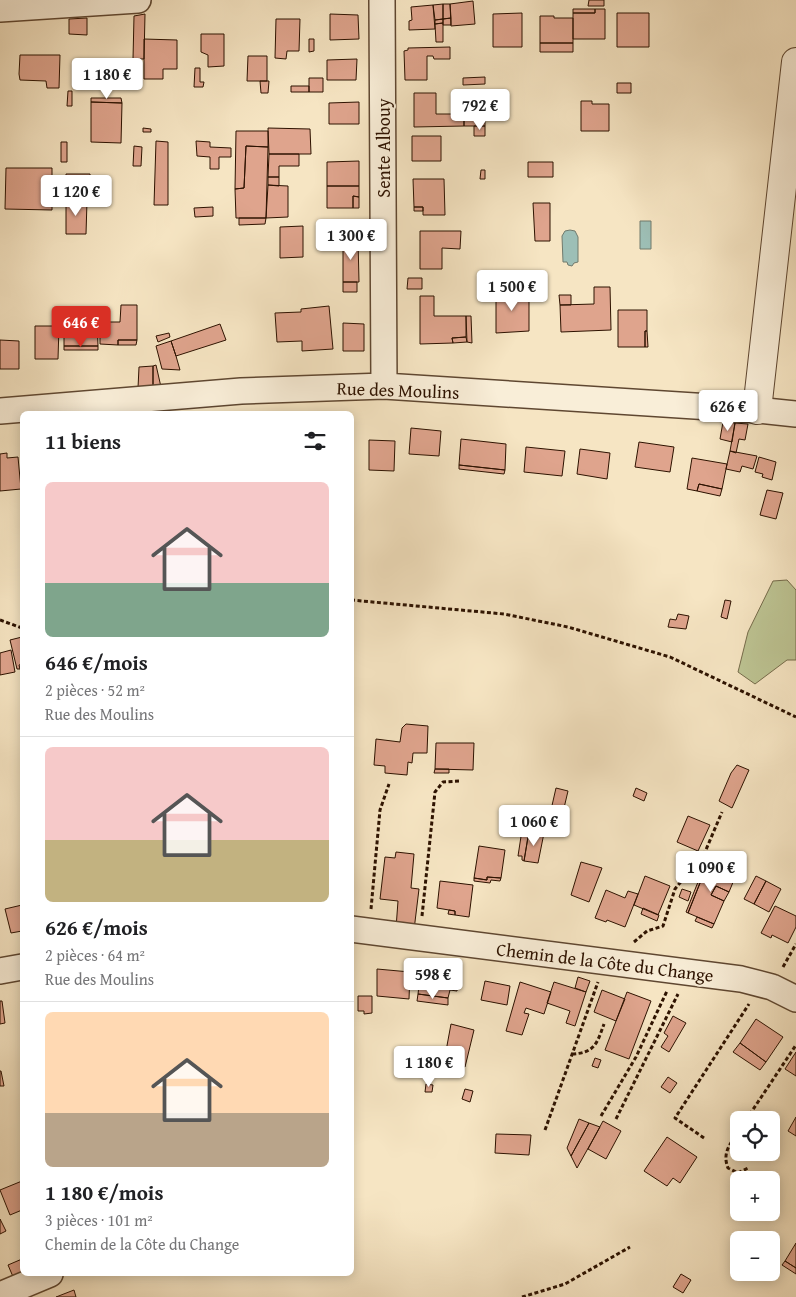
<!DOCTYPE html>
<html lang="fr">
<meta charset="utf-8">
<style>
:root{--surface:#fff;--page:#f2f2f2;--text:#202124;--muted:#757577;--line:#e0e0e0;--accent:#d93025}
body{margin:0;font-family:"Gentium Book Plus",serif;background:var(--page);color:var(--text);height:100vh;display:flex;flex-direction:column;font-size:19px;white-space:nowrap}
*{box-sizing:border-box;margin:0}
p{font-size:16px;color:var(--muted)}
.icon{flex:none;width:28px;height:28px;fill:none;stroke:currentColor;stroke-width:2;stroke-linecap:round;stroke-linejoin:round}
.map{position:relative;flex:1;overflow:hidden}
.details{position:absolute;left:20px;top:411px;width:334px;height:865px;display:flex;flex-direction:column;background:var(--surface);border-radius:8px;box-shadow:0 2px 12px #0003}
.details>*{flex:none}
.tools{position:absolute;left:730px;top:1111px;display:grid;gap:10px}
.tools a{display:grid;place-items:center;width:50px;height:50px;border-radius:8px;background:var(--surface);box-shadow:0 2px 12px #0003;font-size:25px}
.price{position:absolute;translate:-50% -42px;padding:0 11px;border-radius:5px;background:#fff;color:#222;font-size:16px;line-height:32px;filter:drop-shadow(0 1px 2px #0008)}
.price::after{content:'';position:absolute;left:50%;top:30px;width:15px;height:11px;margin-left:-8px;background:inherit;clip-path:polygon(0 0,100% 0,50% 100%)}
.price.selected{background:var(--accent);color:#fff}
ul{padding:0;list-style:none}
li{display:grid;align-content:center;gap:10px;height:265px;padding:0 25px}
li+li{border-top:1px solid var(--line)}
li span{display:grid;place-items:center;height:155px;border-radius:8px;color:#555}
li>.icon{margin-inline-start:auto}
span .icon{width:90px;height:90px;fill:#fffc;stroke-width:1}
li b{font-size:21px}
h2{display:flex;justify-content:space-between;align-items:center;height:60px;padding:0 25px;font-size:21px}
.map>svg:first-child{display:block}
.green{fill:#bdc493;stroke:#756b4a}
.water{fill:#9dbfb6;stroke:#707a6d}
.building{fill:#dfa48d;stroke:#2d1200}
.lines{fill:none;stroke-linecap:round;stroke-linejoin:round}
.minor-casing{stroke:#5f4731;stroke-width:28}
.tertiary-casing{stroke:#5f4731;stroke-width:30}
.path{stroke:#2d1200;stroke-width:3;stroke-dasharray:4 2.5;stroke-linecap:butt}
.minor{stroke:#f9eed8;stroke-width:25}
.tertiary{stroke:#f9eed8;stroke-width:28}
.labels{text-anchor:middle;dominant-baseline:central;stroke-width:4;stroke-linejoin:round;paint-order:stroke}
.street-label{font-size:18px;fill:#2d1200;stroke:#f9eed8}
</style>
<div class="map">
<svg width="796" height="1297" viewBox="0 0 796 1297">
<rect width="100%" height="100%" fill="#f6e5c3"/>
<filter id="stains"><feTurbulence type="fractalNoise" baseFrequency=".004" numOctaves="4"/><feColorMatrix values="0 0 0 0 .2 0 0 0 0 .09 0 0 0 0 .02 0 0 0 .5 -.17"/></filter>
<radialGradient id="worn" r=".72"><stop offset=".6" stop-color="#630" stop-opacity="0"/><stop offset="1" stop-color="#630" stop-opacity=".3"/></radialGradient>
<path class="green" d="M787 580 796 590V660H787L755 684 738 672 748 632 773 581Z"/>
<path class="water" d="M640 221H651V249H640Z
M570 230 575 231 578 237V262L574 263 572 266 568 265 567 262H563L562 236 565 231Z"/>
<path class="building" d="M589 0H604V6H588Z
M473 1 475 24 451 26 450 4Z
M443 4H450L451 18 443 19Z
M443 4V19L435 20 433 5Z
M433 5 435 29 409 30V21L412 20 411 7Z
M573 9H595V13H573Z
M595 9H605V39H573V13H595Z
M522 13V47H493V14Z
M617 13H649V47H617Z
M145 14 144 59H133L134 16Z
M330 14 358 15 359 39 330 40Z
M540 16H554V18H573V43H540Z
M87 18V35L69 34V19Z
M451 18V25H443V19Z
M276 19H300L299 51H287L286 59 275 58Z
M443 19V23L435 24V20Z
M443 23V42H436L435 24Z
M201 34H224V66L208 67V55L201 52Z
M144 39 177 40V69H163V79H144Z
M309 39H314V51L309 52Z
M540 43H573V52H540Z
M450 47V59H434L433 56H427V80H405L404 51 408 50V48Z
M20 55H60L59 88H47L46 81 20 80 19 74Z
M248 56H267V81H247Z
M357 59 356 80H327V60Z
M195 68H200V82H204L203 87H194Z
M485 77V84L463 85V78Z
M309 78H323V92H309Z
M260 81H269L268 93H261Z
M617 83H631V93H617Z
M291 86H309V92H291Z
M68 91H72V106H67Z
M414 93H436V114H464V126L414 127Z
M91 98H121L122 103 91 102Z
M581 101H592V104H609V131H581Z
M91 102 122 103 121 143 91 142Z
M359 102V124H329V103Z
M464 110H485V126H464Z
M474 126H485V136H474Z
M143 128 151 129V132H143Z
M268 128 310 129 311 154H269Z
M236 131H268V147L246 146 244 188 235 189Z
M412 136H441V161H412Z
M156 141 168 142V205H154Z
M196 141 210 142V147L231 148V157H219V169H210V157L197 156Z
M61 142H67V162H61Z
M134 146 142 147 141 166H133Z
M246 146 268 147 266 218H236L235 189 244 188Z
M269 154H299V166H279V177H268Z
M359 161V186H327V162Z
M528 162H553V177H528Z
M6 168H52V210L5 209Z
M481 170H485V179H480Z
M66 174H90L91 191H66Z
M268 177H279V186L268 185Z
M413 179H444L445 215H423V207H414Z
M268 185 288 186V217L266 218Z
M327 186H359V197L353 196V208H327Z
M353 196 359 197V208H353Z
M66 201H87L86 234H66Z
M533 203H550V241H535Z
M213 207V216L195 217 194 208Z
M414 207H423V211H414Z
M239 218H266L265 224 239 225Z
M303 226V257L280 258V227Z
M420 231H461L460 249 442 248V269H420Z
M343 239H358L359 282H343Z
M408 278H422V289H407Z
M343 282H357V292H343Z
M594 287H610L611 330 561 332 560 305 594 304Z
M496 291H529V331L496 333Z
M559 295H571V305H560Z
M420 296H434V316H466V337L452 338 453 343 420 344Z
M121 305H137V340H118V345L100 344V322H120Z
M329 306 333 349 302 351V341L277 342 275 313 301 312V309Z
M618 310H647V331H645V347H618Z
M466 316H471L472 343 467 342Z
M64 321H97L98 346H64Z
M343 323 364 324V351H343Z
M220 324 226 340 176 356 171 341Z
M35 326H59L58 359H35Z
M645 331H647L648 347H645Z
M169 333 170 337 158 342 156 336Z
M466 337 467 342 453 343 452 338Z
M0 340 19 341V369H0Z
M118 340H137L136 345H118Z
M171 341 176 356 180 370 162 369 156 346Z
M64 346H98V350H64Z
M156 365 161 387H153V366Z
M153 366V387L138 388 139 367Z
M723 422 735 423 732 442 720 439Z
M735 423 748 424 745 440 739 439 736 453 730 451Z
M411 428 441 431 439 456 409 454Z
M461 439 506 444 505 470 459 465Z
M369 440 395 441 394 471 369 470Z
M639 442 674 447 670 472 635 467Z
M526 447 565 451 562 476 524 472Z
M580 449 610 453 607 479 577 474Z
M730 451 757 456 753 469 742 466 740 472 726 469Z
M7 453V458L18 457 21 489 0 491V454Z
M759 457 776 462 772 480 762 477 763 474 755 472Z
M692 458 727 464 722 489 699 484 697 491 687 489Z
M459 465 505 470 504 474 459 469Z
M699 484 722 489 720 496 697 491Z
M767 490 783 493 776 519 760 515Z
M725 600 731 601 727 619 721 617Z
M678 614 689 616 686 629 668 627 670 619 676 620Z
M22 637V664L19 665 20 669H17L10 640Z
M11 650 15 672 0 675V653Z
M406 724 428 726 427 753H413L412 763 408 762 407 775 385 773V766L374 765 376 739 400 742 402 728Z
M436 743H474L473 770 435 769Z
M737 765 749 770 732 808 719 801 731 773Z
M435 769H449V773H434Z
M556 788 568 791 560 825 548 823Z
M636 788 647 793 644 801 633 796Z
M688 816 710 825 698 851 677 842Z
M522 830 529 831 524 861 522 860V856H518Z
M529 831 544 833 538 863 524 861Z
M351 846H353L352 880H351Z
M479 846 505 850 501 878 487 877V880L474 878Z
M396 852 414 854 411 888 419 889 414 930 396 928 398 901 380 899 385 857 395 858Z
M581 862 602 868 589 902 571 895Z
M706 862 708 863 688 913 686 912Z
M708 863 736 875 729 892 716 886 711 895 724 901 714 924 688 913Z
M645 876 670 886 658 915 634 905Z
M756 876 766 881 754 904 744 899Z
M487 877 501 878 500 881 491 880 490 883 474 881V878L487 880Z
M440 881 473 885 469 917 455 915V911L437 908Z
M766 881 781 889 769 912 754 904Z
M716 886 729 892 724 901 711 895Z
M682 889 691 892 688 901 679 897Z
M606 890 625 898 628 891 638 894 625 927 607 920 606 922 595 918Z
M22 905V931L11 933 5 909Z
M775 906 796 916V927L788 943 772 935 771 938 761 933Z
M643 908 659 915 657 921 641 914Z
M449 910 455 911V915L448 914Z
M697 917 714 924 712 928 695 921Z
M422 963 443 965V969L459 970 457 991 450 990 448 998 418 994Z
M377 969 410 972 409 999 377 996Z
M578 977 590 981 586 992 575 988Z
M485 981 510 986 507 1005 481 1000Z
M520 982 551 992 544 1014 526 1008 524 1013 529 1014 522 1035 506 1031Z
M554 982 586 992 575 1026 566 1023 570 1011 547 1003Z
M602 990 625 999 616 1021 594 1012Z
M627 992 651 1001 629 1059 605 1050Z
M418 994 448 998V1005L417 1001Z
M358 996H372V1013L364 1014V1011H358Z
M0 1001H2L5 1023 0 1024Z
M673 1016 686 1023 669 1052 661 1047 668 1036 664 1033Z
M756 1019 783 1037 766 1062 740 1043Z
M451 1024 474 1030 465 1067 460 1065 462 1055 446 1051Z
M740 1043 766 1062 760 1070 733 1052Z
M796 1052V1076L785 1069Z
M595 1058 601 1060 598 1068 592 1066Z
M0 1071H1L4 1086H0Z
M668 1077 677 1083 670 1093 661 1087Z
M426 1084 433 1085 432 1092H425Z
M465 1089 473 1091 470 1102 462 1099Z
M796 1117V1136L788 1131Z
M579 1119 589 1123 571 1156 567 1148Z
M603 1121 621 1131 606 1159 588 1149Z
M589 1123 600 1127 577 1168 571 1156Z
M496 1134 531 1135 529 1155 495 1153Z
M739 1136V1147L734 1143Z
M667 1137 697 1157 680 1183 673 1178 667 1186 644 1171Z
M748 1152H764L759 1159Z
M22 1181V1210L10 1215 0 1190Z
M0 1219 6 1231 0 1234Z
M796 1243V1268L785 1261Z
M22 1259V1274L14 1279 8 1265Z
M785 1261 796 1268V1274L782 1265Z
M681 1274 691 1280 683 1293 673 1287Z
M74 1290 76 1297H56Z"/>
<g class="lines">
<g class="minor-casing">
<path id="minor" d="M382 0 384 386
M0 9 138 0
M0 411 241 391 384 386 757 410 796 414
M351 929 741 979 772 987 796 999
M0 971 22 967
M0 1295 50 1274"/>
</g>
<g class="tertiary-casing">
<path id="tertiary" d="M757 410 796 62"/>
</g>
<path class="path" d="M351 600 504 614 568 627 670 657 796 717
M0 620 22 628
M371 909 380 810 389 784
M422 916 435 792 443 782 460 781
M634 942 647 931 663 926 675 889 705 852 722 812
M783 967 796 944
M572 1054C595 1053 597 1043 604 1024
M601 1116 636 1057 667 991
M616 1119 678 994
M746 1120 796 1045
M545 1130 598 982
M739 1131C730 1144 722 1153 728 1168L738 1173 748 1168
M704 1138 675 1118 749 1004
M522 1297 565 1284 630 1247"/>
<use href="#minor" class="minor"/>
<use href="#tertiary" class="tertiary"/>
</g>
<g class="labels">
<g class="street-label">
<text transform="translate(383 148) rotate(-90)">Sente Albouy</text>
<text transform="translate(398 390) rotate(2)">Rue des Moulins</text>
<text transform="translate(605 962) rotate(7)">Chemin de la Côte du Change</text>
</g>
</g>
<rect width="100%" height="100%" filter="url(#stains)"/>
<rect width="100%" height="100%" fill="url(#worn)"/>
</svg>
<div class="tools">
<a><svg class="icon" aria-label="locate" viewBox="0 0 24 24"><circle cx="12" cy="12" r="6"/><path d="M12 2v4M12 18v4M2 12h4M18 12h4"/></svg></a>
<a>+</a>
<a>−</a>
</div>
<b class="price" style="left:107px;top:100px">1 180 €</b>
<b class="price" style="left:480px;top:131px">792 €</b>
<b class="price" style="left:76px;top:217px">1 120 €</b>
<b class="price" style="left:351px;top:261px">1 300 €</b>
<b class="price" style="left:512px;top:312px">1 500 €</b>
<b class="price selected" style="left:81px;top:348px">646 €</b>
<b class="price" style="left:728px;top:432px">626 €</b>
<b class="price" style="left:534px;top:847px">1 060 €</b>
<b class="price" style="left:711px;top:893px">1 090 €</b>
<b class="price" style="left:433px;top:1000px">598 €</b>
<b class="price" style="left:429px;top:1088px">1 180 €</b>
<section class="details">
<h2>11 biens<svg class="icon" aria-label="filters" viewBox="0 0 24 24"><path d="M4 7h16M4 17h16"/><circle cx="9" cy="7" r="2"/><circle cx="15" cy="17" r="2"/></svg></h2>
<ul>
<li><span style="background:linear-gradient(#f6c9c9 65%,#7fa58c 0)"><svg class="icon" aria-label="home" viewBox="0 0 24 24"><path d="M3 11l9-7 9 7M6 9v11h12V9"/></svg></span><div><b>646 €/mois</b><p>2 pièces · 52 m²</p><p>Rue des Moulins</p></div></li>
<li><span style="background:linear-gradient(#f6c9c9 60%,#c2b280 0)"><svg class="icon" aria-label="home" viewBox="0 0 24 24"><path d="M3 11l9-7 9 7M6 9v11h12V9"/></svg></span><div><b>626 €/mois</b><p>2 pièces · 64 m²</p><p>Rue des Moulins</p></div></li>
<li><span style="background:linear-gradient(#ffd9b3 65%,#b9a48a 0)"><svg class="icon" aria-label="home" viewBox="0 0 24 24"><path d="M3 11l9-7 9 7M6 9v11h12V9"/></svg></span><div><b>1 180 €/mois</b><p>3 pièces · 101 m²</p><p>Chemin de la Côte du Change</p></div></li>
</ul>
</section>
</div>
